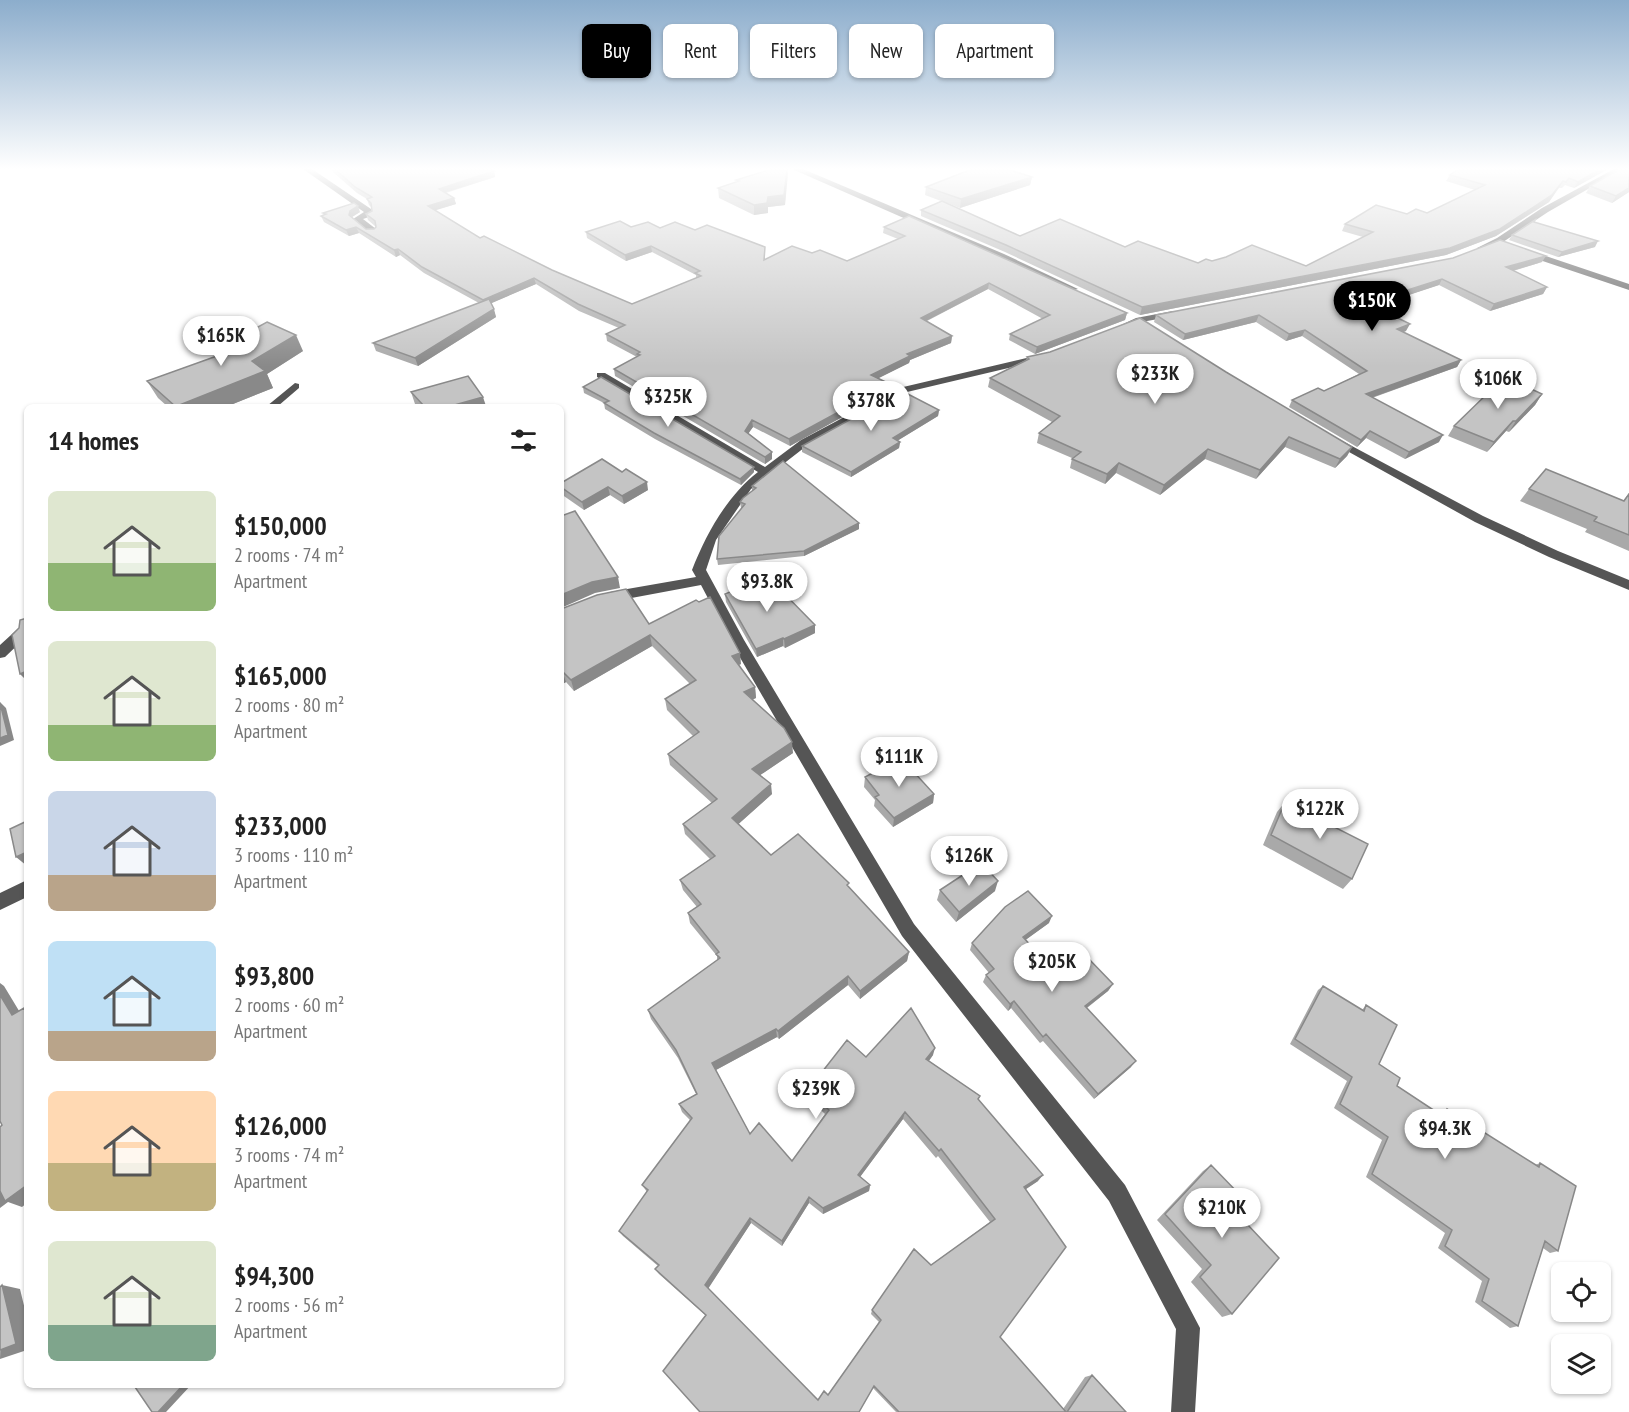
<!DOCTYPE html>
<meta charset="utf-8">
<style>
:root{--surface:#fff;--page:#f2f2f2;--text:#222;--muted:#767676;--accent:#000}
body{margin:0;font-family:"PT Sans Narrow",sans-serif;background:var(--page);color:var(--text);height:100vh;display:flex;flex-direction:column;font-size:22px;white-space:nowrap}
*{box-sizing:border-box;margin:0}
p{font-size:20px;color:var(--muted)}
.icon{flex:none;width:33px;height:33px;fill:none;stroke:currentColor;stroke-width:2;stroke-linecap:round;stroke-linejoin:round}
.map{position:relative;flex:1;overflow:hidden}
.side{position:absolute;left:24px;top:404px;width:540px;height:984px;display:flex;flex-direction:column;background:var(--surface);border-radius:9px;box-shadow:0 2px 4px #0004}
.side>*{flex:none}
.hud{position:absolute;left:582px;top:24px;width:570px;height:54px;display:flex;gap:12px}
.tools{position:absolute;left:1551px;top:1262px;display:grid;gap:12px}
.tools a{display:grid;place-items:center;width:60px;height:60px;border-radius:9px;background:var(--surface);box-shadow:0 2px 4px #0004;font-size:30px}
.price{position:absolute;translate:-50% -51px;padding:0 14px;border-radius:21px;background:#fff;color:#222;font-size:20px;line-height:39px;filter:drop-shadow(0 2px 3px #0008)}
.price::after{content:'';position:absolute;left:50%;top:36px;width:18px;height:14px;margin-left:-9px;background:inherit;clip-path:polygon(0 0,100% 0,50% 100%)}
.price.on{background:var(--accent);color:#fff}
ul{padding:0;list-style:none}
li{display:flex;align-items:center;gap:18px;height:150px;padding:0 24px}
li span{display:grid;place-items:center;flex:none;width:168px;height:120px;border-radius:9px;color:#555}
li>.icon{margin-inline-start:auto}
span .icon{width:72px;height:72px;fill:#fffc;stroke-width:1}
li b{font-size:26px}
h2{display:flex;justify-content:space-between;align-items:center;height:72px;padding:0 24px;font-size:26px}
.pill{padding:0 21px;border-radius:9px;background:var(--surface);box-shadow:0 2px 4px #0004;font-size:21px;line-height:54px}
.pill.on{background:var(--accent);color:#fff}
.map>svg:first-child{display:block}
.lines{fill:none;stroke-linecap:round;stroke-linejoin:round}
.minor{fill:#555;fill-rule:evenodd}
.wall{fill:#a9a9a9;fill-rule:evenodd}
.shaded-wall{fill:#898989}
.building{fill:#c4c4c4;stroke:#898989;stroke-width:1.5;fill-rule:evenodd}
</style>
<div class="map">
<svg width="1629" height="1412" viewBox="0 0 1629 1412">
<rect width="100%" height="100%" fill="#fff"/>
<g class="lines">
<path class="minor" d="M303 169H312L371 209 372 216 363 219 376 229V233H370L353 219 364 212Z
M792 169H803L1004 254 1078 289 1070 291Z
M1614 169H1623L1548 212 1503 242 1481 251 1477 248 1497 238 1542 208Z
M1525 249 1629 284V290L1522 254 1521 252Z
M1173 311 1176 312V316L1141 322 1124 329 1119 326 1136 318Z
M1043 354 1047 355V359L907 392 809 444 751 489 716 540 706 570 744 640 914 924 1125 1185 1200 1328 1195 1412H1171L1176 1329 1109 1201 902 936 731 642 701 585 610 602 603 597 610 592 696 577 692 570C706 534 727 496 758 472L597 377V373H605L765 467 801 440 899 388Z
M295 383 299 384V388L278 406H267Z
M1335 437 1483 516 1558 551 1629 580V590L1549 557 1475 522 1331 442V438Z
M27 623V636L5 657 0 658V645L22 625Z
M27 880V897L0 910V893Z"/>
</g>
<path class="wall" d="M332 169H490L494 171 495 177 446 193 454 198 456 204 435 210 480 238 552 270 632 304 696 278V275L652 252 626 261 587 238 586 232 631 227 695 230 765 247V260L812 253 847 261 898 239 883 233 884 227 1127 313 1125 320 1035 354 1009 340 1010 334 1043 319 988 289 927 321 952 336 951 343 910 360 909 363 878 378 890 384 889 391 790 446 753 427 748 433 772 452V459L765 464 615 376 614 369 637 357 607 341 606 334 619 328 579 311 536 284 491 303 496 317 418 366 376 351 373 343 479 303 424 273 400 255 396 257 359 233 349 236 324 222 321 216 324 215 323 213 360 212 352 217 366 229H374L376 227 368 220 366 214 372 211 371 207 369 205 367 199 357 193 333 172Z
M772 169H787L785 205 768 207V213L754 215 719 198 718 188 737 182 736 180Z
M1459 169H1608L1574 188 1565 185 1562 188H1559L1549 202 1496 236 1446 255 1140 315 1005 252 921 216V210L941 201 925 195 926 187 1032 177 1030 185 960 208 945 202 1020 236 1125 247 1198 263 1212 261 1306 266 1363 237 1342 231 1345 224 1407 214 1427 213 1475 190 1446 181 1450 175Z
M1590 186 1629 192 1612 203 1586 193Z
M1534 222 1595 247 1558 257 1509 240 1512 235Z
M1542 262 1513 271 1547 287 1543 294 1490 311 1439 285 1374 306 1406 331 1403 332 1461 360 1457 367 1372 398 1439 442 1405 459 1366 438 1357 447 1289 407 1292 400 1324 391 1359 374 1302 336 1286 341 1256 322 1183 340 1154 322 1156 315Z
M232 341 303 351 267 374 273 388 228 406H167L158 398 147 381 236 349Z
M1027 357 1226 372 1352 447 1347 456 1335 468 1285 447 1256 479 1205 459 1160 495 1116 473 1105 484 1070 468 1072 458 1037 443 1039 433 1052 422 988 387 990 378 1026 360Z
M583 387 754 467V472L741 485 655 439 605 409 604 403 584 393Z
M411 392 486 406H418L415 404Z
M1542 394 1535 405 1509 432 1506 431 1487 452 1448 436 1454 426Z
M939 410 938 416 897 441 900 442 899 448 851 477 802 452V446Z
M561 483 648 490 624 504 610 495 584 510 561 494Z
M752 486 859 523V529L804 556 718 565 717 559 742 508H741L740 502 752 491Z
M1529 489 1623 501 1629 493V551L1585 532 1587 529 1520 501Z
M725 594 815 633 785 648 783 646 757 657 726 602Z
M561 609 649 624 741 664 739 665 755 687 756 698 753 699 793 753 760 775 772 794 738 824 771 855 849 887 909 952 907 961 860 999 848 985 779 1039 777 1037 716 1070 750 1134 792 1161 825 1114 808 1098V1090L866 1057 933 1055 929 1061 980 1096 978 1100 1038 1181 1026 1189 1000 1337 1063 1409 1085 1377 1092 1375 1126 1412H896L873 1388 859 1412H700L705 1315 659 1274 655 1269 658 1266 623 1236 619 1231 647 1192 642 1185 691 1121 682 1112 679 1104 696 1094 678 1058 651 1019 648 1010 717 960V956L690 923 688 913 697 907 683 890 680 880 710 859 685 834 683 824 712 803 670 765 668 754 693 736 667 710 665 699 690 684 652 646 574 691 566 682 561 685ZM903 1119 936 1158 938 1156 990 1222 931 1265 872 1310 871 1314 879 1322 828 1395 818 1400 708 1288 751 1223 782 1246 809 1203 823 1214 869 1191 870 1185 860 1177Z
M865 777 934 794 933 803 893 827 874 806 875 800 864 787Z
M1285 802 1352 879 1343 889 1263 845 1277 812Z
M940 890 995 891 956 922 937 900Z
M1049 923 1025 940 1059 976 1113 984 1108 991 1087 1008 1131 1067 1094 1099 1043 1041 1040 1043 1011 1008 1008 1011 983 982 986 975 989 973 970 950 972 943Z
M1323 986 1362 1010 1366 1005 1379 1064 1397 1086 1440 1114 1441 1113 1447 1109 1535 1165 1540 1163 1558 1251 1550 1253 1543 1248 1518 1326 1510 1328 1475 1302 1482 1281 1438 1248 1445 1233 1366 1177 1382 1140 1334 1108 1347 1081 1290 1044 1318 990Z
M1211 1165 1232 1208V1314L1222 1317 1191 1282 1202 1269 1157 1220 1203 1171Z"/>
<path class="shaded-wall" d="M787 169 788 174 785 205 768 207V213L754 215V205L768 197Z
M1600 169H1608L1574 188 1578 182Z
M494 171 495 177 440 194 439 189Z
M1032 177 1030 185 960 208 961 199Z
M1563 181 1549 202 1496 236 1446 255 1140 315 1142 307 1450 248Z
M1629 188V192L1612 203 1616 196Z
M454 198 456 204 430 212 428 206Z
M358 206 360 212 352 217 349 215 350 211Z
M356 227 359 233 349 236 346 230Z
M1598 241 1595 247 1558 257 1562 252Z
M651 246 652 252 626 261 625 255Z
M398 249 400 255 396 257 394 250Z
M1546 256 1542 262 1502 274 1506 267Z
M534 278 536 284 485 306 483 300Z
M1442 279 1439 285 1364 310 1367 303Z
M989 283 988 289 920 324 921 318Z
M1547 287 1543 294 1490 311 1494 304Z
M494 309 496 317 418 366 415 358Z
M1127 313 1125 320 1035 354 1037 347Z
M1259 315 1256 322 1183 340 1185 334Z
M1410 324 1406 331 1393 336 1397 329Z
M1305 330 1302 336 1286 341 1289 334Z
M296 335 303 351 267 374 273 388 228 406H177Z
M952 336 951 343 910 360 909 363 871 382V375L907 354Z
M1461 360 1457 367 1362 401 1366 394Z
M890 384 889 391 790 446 789 439Z
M1542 394 1535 405 1509 432 1516 421Z
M483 397 486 406H451Z
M939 410 938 416 892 444 893 438Z
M752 420 753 427 746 437 745 431Z
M1513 421 1506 431 1487 452 1494 442Z
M1370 431 1366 438 1357 447 1361 440Z
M1443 435 1439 442 1405 459 1409 452Z
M1289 437 1285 447 1256 479 1260 470Z
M900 442 899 448 851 477V472Z
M1352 447 1347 456 1335 468 1340 459Z
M1208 449 1205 459 1160 495 1164 485Z
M772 452V459L765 464V457Z
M1119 463 1116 473 1105 484 1107 474Z
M754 467V472L741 485 740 479Z
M647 482 648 490 624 504 622 496Z
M608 487 610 495 584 510 582 502Z
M859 523V529L804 556V551Z
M618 577 620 588 595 593 561 608V595L592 582Z
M815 625V633L785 648 784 639Z
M650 635 652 646 574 691 571 680Z
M783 638V646L757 657 756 649Z
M740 653 741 664 733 667 732 656Z
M27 671V681L20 674Z
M562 671 566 682 561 685V672Z
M755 687 756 698 745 703 744 692Z
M0 702 6 708 14 740 0 746Z
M792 742 793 753 753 780 752 769Z
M771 784 772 794 733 829 732 818Z
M934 794 933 803 893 827 894 818Z
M27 852V866L16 857Z
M998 881 995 891 956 922 959 912Z
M1052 916 1049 923 1020 944 1023 937Z
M909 952 907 961 860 999V991Z
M848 976V985L779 1039 778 1031Z
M0 983 4 986 27 1024 12 1015 0 995Z
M1113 984 1108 991 1081 1012 1085 1006Z
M1014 1001 1011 1008 1008 1011 1010 1004Z
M776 1029 777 1037 714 1071 712 1063Z
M935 1048 933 1055 924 1067 926 1059Z
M1136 1061 1131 1067 1094 1099 1098 1094Z
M905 1112 903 1119 857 1181 858 1175Z
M1043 1175 1038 1181 1020 1193 1024 1187Z
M27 1185V1203L22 1207 8 1202 0 1208V1190Z
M870 1185 869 1191 823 1214V1208Z
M809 1197V1203L782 1246V1241Z
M750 1218 751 1223 708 1289 705 1285Z
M2 1285 20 1289 27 1318V1350L0 1359Z
M184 1384H192L166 1412H158Z"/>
<path class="building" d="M335 169H490L494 171 439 189 454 198 428 206 480 238 484 236 552 270 632 304 701 276 695 273 700 271 651 246 625 255 586 232 620 221 631 227 648 222 660 228 675 222 695 230 707 225 765 247 764 260 792 246 812 253 820 250 847 261 905 236 884 227 909 216 1127 313 1037 347 1010 334 1050 315 989 283 921 318 952 336 907 354 910 356 871 375 890 384 789 439 752 420 745 431 772 452 765 457 614 369 640 355 637 354 640 352 606 334 625 325 578 304 534 278 483 300 422 267 398 249 394 250 356 227 346 230 321 216 326 214 323 213 354 203 358 206 350 211 349 215 366 229H374L376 227 375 221 366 214 372 211 371 203 367 199 372 197 355 187Z
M772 169H787L784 195 768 197 767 203 754 205 718 188 739 181 736 180Z
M972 169H1007L1032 177 961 199 926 187Z
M1459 169H1600L1578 182 1569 178 1566 182 1563 181 1552 195 1500 229 1450 248 1142 307 1006 245 921 210 942 201 1020 236 1060 219 1125 247 1138 241 1198 263 1206 259 1212 261 1226 257 1252 245 1306 266 1373 232 1345 224 1376 205 1407 214 1416 209 1427 213 1485 185 1450 175Z
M1620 169H1629V188L1616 196 1590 186Z
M1535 220 1534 222 1598 241 1562 252 1512 235Z
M1500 240 1546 256 1506 267 1547 287 1494 304 1442 279 1367 303 1410 324 1397 329 1461 360 1366 394 1443 435 1409 452 1370 431 1361 440 1292 400 1318 388 1324 391 1367 371 1305 330 1289 334 1259 315 1185 334 1156 315 1453 258Z
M489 299 494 309 415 358 373 343Z
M1140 318 1226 372 1352 447 1340 459 1289 437 1260 470 1208 449 1164 485 1119 463 1107 474 1072 459 1081 452 1039 433 1060 416 990 378 1029 359 1027 357 1050 352Z
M267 322 296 335 252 361 265 371 177 406H175L147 381 242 347 232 341Z
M468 376 483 397 451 406H424L411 392Z
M601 377 754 467 740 479 654 433 604 403 609 401 583 387Z
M1509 381H1514L1542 394 1516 421H1513L1494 442 1454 426 1490 391Z
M902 391 939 410 893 438 900 442 851 472 802 446Z
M602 459 622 472 626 469 647 482 622 496 608 487 582 502 561 487V483Z
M783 461 859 523 804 551 717 559 719 536 745 504 740 502 743 498 756 488 752 486Z
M1546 469 1624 501 1629 494V535L1594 521 1597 517 1529 489Z
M575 511 618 577 592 582 561 595V516Z
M767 576 815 625 784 639 783 638 756 649 725 594Z
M626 589 649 624 696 600 699 602 710 597 740 653 732 656 755 687 744 692 784 728 792 742 752 769 771 784 732 818 771 855 798 834 849 883 847 885 909 952 860 991 848 976 778 1031 776 1029 712 1063 750 1134 759 1123 792 1161 829 1110 808 1090 847 1040 866 1057 911 1008 935 1048 926 1059 980 1096 978 1099 1043 1175 1024 1187 1066 1247 1000 1337 1066 1412H899L874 1386 859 1412H700L663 1371 706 1315 655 1269 659 1265 619 1231 648 1190 642 1185 692 1118 679 1104 697 1094 676 1050 648 1010 720 958 716 954 719 952 688 913 701 904 680 880 715 856 683 824 717 799 668 754 699 732 665 699 696 680 650 635 571 680 562 671 561 672V609L597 595ZM905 1112 939 1151 941 1149 995 1219 931 1265 914 1249 872 1310 881 1320 828 1395 824 1391 818 1400 705 1285 750 1218 782 1241 809 1197 823 1208 870 1185 858 1175Z
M27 618V671L20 674 12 635 19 628 20 620Z
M0 703 8 735 0 738Z
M901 758 934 794 894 818 875 797 879 795 865 777Z
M1285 802 1368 844 1352 879 1271 835Z
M27 821V852L16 857 10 829Z
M981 863 998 881 959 912 940 890Z
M1028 891 1052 916 1023 937 1059 976 1086 956 1113 984 1085 1006 1136 1061 1098 1094 1046 1034 1043 1037 1014 1001 1010 1004 986 975 994 969 972 943 1005 907Z
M1323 986 1364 1011 1366 1005 1397 1025 1379 1064 1400 1078 1397 1086 1444 1117 1447 1109 1539 1167 1540 1163 1576 1186 1558 1251 1545 1241 1518 1326 1482 1301 1489 1279 1445 1246 1452 1230 1372 1174 1388 1137 1340 1104 1352 1077 1295 1039Z
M0 995 12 1015 24 1008 27 1013V1185L5 1201 0 1191V1127L2 1125 0 1121Z
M1211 1165 1242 1197 1232 1208 1279 1258 1232 1314 1200 1277 1211 1265 1165 1214Z
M2 1285 16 1344 0 1350V1287Z
M1092 1375 1126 1412H1067Z
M138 1384H184L158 1412H152L135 1387Z"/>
<linearGradient id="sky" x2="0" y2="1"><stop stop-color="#8cadcc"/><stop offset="0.46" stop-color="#fff"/><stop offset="1" stop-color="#fff" stop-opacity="0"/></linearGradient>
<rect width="1629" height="367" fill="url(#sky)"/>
</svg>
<div class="tools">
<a><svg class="icon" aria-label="locate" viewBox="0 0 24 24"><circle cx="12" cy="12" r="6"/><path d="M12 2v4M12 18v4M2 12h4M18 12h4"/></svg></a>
<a><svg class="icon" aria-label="layers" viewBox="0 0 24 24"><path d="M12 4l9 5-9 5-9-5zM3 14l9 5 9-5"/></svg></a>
</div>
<b class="price on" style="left:1372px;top:332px">$150K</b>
<b class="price" style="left:221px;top:367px">$165K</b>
<b class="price" style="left:1155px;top:405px">$233K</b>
<b class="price" style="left:1498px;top:410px">$106K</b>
<b class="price" style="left:668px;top:428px">$325K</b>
<b class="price" style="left:871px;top:432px">$378K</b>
<b class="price" style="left:767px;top:613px">$93.8K</b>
<b class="price" style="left:899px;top:788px">$111K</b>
<b class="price" style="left:1320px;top:840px">$122K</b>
<b class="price" style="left:969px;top:887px">$126K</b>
<b class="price" style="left:1052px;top:993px">$205K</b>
<b class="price" style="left:816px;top:1120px">$239K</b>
<b class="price" style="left:1445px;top:1160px">$94.3K</b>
<b class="price" style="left:1222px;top:1239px">$210K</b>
<div class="hud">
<a class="pill on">Buy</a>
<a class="pill">Rent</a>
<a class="pill">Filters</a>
<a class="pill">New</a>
<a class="pill">Apartment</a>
</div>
<section class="side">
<h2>14 homes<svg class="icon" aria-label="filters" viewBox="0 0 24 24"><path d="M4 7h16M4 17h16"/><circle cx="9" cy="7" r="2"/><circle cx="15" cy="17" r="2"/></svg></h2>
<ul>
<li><span style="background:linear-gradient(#dfe7d0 60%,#8fb573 0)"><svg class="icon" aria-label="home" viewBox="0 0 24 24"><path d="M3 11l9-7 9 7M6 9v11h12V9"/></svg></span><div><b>$150,000</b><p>2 rooms · 74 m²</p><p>Apartment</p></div></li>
<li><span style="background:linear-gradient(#dfe7d0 70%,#8fb573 0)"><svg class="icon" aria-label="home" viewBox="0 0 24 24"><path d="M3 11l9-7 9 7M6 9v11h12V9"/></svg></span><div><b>$165,000</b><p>2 rooms · 80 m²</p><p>Apartment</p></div></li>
<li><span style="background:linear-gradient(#c9d6e8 70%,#b9a48a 0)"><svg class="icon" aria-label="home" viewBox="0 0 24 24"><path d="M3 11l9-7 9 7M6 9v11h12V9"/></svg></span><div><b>$233,000</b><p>3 rooms · 110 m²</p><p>Apartment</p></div></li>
<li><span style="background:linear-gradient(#bfe0f5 75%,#b9a48a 0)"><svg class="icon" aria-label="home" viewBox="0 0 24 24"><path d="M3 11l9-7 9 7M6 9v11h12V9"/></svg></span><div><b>$93,800</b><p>2 rooms · 60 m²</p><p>Apartment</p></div></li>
<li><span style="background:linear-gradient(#ffd9b3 60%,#c2b280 0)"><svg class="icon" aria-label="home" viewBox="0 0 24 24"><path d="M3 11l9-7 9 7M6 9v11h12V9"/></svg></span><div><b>$126,000</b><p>3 rooms · 74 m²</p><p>Apartment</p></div></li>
<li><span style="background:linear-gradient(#dfe7d0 70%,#7fa58c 0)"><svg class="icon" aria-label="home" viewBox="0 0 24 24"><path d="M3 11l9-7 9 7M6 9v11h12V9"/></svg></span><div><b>$94,300</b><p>2 rooms · 56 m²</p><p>Apartment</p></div></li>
</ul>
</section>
</div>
